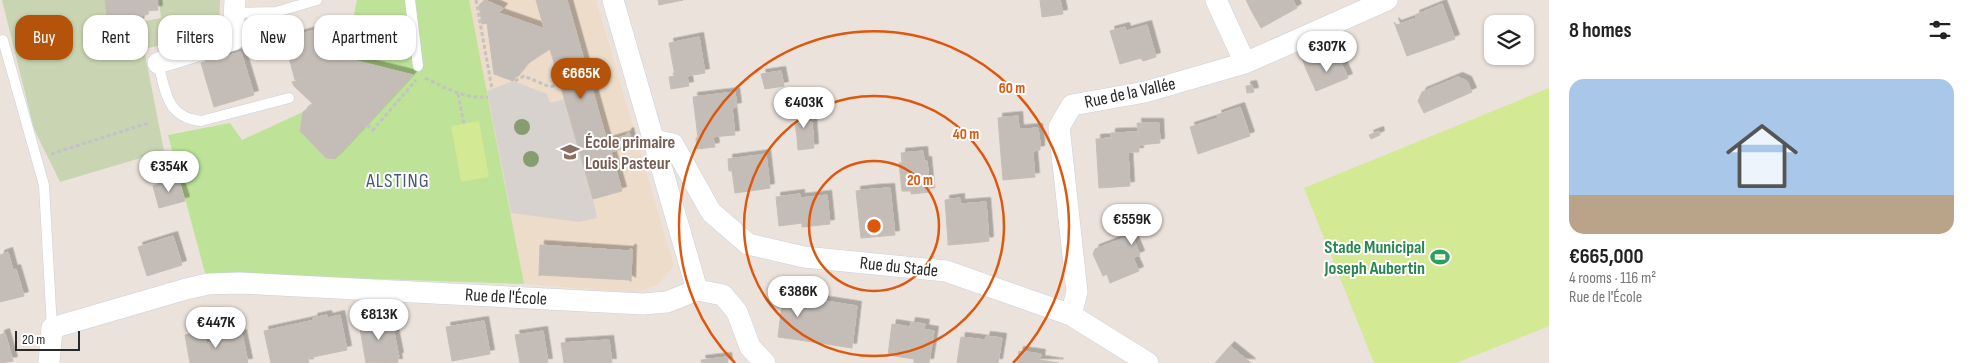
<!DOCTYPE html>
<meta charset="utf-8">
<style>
:root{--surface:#fff;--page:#f6f6f6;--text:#222;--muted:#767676;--accent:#b45309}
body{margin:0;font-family:"Sofia Sans Condensed",sans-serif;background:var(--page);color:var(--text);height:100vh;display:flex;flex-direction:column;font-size:19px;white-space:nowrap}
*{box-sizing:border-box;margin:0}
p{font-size:16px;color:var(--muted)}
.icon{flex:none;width:28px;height:28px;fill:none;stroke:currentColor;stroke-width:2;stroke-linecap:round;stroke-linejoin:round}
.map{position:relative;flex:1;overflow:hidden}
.panel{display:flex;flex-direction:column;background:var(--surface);width:425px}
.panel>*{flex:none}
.guide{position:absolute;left:15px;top:15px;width:475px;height:45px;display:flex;gap:10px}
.tools{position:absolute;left:1484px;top:15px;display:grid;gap:10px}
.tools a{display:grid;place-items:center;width:50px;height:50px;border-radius:10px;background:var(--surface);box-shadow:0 1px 4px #0004;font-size:25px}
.scale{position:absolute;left:15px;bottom:12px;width:65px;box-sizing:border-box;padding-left:5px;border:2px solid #292929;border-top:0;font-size:14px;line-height:18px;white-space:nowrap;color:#292929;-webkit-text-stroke:4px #fff;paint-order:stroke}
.price{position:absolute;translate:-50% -42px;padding:0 11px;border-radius:18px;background:#fff;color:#222;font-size:16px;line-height:32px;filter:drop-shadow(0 1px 2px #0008)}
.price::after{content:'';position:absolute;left:50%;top:30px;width:15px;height:11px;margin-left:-8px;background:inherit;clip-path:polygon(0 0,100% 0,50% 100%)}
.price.current{background:var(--accent);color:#fff}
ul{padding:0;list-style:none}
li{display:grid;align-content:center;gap:10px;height:265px;padding:0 20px}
li span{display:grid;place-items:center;height:155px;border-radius:15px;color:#555}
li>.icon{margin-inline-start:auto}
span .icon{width:90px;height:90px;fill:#fffc;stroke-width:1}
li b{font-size:21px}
h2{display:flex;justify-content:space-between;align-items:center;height:60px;padding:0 20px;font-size:21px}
.tag{padding:0 18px;border-radius:15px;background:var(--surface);box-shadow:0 1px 4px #0004;font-size:18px;line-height:45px}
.tag.current{background:var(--accent);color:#fff}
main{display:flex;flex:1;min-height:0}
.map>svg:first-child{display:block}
.education{fill:#eddcca}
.green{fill:#bde298}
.cemetery{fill:#c9d5b2}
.pitch{fill:#d3e993}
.plaza{fill:#d8d2ce}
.building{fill:#c4bdb7;stroke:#c7bdb5;filter:url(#shadow)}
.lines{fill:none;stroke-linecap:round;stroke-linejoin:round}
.lane-casing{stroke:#c9d0db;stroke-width:11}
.street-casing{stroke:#c9d0db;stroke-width:22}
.path{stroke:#c3c3c3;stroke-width:3;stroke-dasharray:4 2.5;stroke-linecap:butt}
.lane{stroke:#fff;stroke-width:10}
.street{stroke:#fff;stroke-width:21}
.tree{fill:#879d71}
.ring{fill:none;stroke:#de570d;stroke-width:2.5}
.labels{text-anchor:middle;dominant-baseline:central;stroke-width:4;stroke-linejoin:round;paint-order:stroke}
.street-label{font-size:18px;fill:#292929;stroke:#fff}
.education-label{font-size:18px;font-weight:bold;fill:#785e54;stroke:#fff;text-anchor:start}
.leisure-label{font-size:18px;font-weight:bold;fill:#27864d;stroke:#fff;text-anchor:end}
.quarter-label{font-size:20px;letter-spacing:1px;fill:#4a5a79;stroke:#fff}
.centre{fill:#de570d;stroke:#fff;stroke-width:2.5}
.ring-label{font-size:15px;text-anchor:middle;font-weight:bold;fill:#de570d;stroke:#fff;stroke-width:4;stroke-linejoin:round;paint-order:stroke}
</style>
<main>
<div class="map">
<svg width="1549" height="363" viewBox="0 0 1549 363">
<defs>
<filter id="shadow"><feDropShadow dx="4.5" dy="-4.5" stdDeviation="0" flood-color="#0004"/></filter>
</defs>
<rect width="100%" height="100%" fill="#ebe2db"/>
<path class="education" d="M469 0H596L674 266 657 285 635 293 524 284Z"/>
<path class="green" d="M357 0H469L524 284 205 273 168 135 230 123 242 140 303 112 300 131 326 158 335 159 412 75 345 58Z"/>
<path class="cemetery" d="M2 0H105L109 28 161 18 159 0H220L219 32 144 49 164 151 60 182 34 129Z"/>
<path class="pitch" d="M1549 88V326L1456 363H1374L1304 188Z
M479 121 489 177 461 182 451 126Z"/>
<path class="plaza" d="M513 81 547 94 550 103 565 99 593 199 597 218 579 222 511 213 487 91Z"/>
<path class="building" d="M105 0H157L158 10 147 11 149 13 147 15 144 14 140 19 139 23 137 21 129 22 127 24 120 16 118 18 115 15 107 16Z
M485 0 503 8 499 13 545 29 550 49 527 64 513 81 494 74 487 23 482 24 479 5Z
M536 0H567L607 141 627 135V133L629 132 633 147 631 148V146L611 152 622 191 593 199Z
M658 0H683L659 5Z
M1040 0H1060L1063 14 1042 17Z
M1246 0H1255L1258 6 1251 10Z
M1255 0H1293L1297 8 1261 28 1251 10 1258 6Z
M1442 4 1455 39 1407 56 1394 22 1397 25 1416 18 1415 15Z
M1147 25 1156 57 1143 61 1141 58 1120 64 1110 31 1125 27 1126 31Z
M322 28 334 70 295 80 284 39Z
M699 37 705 73 687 76 689 86 671 89 669 77 675 76 669 43Z
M284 39 287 51 262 58 258 47Z
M241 52 254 95 214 107 201 63Z
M1319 52 1323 62 1306 69 1302 58Z
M1337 53 1348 78 1316 91 1306 69 1328 60 1327 57Z
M333 55 413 75 335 159 326 158 300 131 303 112 313 104 294 86 292 82 334 70 330 56Z
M781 71 784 86 765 89 761 74Z
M1458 77 1467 81 1472 92 1424 113 1418 101 1422 92Z
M1252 85 1254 92 1247 93 1246 86Z
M735 92 737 107 732 108 735 135 698 138 693 97Z
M1240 107 1250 136 1198 154 1190 127 1218 118 1217 115Z
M1018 116 1019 129 999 131 998 118Z
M812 122 813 135 797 137 795 124Z
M1137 123H1159L1160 143 1139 145Z
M1038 128 1040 143 1032 144 1035 177 1003 180 999 131Z
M1379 131 1380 135 1371 139 1369 135Z
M1138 132 1139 152H1128L1130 186 1099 188 1096 139 1111 138V133Z
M813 135 814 148 798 150 797 137Z
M713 137 715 147 697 149 696 138Z
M1040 143V150L1033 151 1032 144Z
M923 151 924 161 902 162 901 153Z
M766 154 770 188 764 189 759 155Z
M759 155 764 189 735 193 732 171H729L728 159Z
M927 161 930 192 911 194V191H902L899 163Z
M178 178 185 201 159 208 153 186Z
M890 188 892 207 874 208 873 189Z
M873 189 874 208 892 207 895 235 861 238 856 191Z
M800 194V198L827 195 830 224 802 227V223L779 226 776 197Z
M960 198V204L986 202 989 241 973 243V238L948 241 945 200Z
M1132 235 1140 255 1133 258 1124 238Z
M173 236 182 265 147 276 138 247Z
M973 238V243L948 245V241Z
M1124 238 1139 271 1110 283 1107 274 1103 276 1093 254 1095 249Z
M540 245 630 251V249H632L631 282 629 280 541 275 539 276Z
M8 252 13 270 16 269 24 296 0 302V255Z
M783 295 819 300 813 342 778 337Z
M819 300 857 306 852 348 813 342Z
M327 315 328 318 340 315 347 350 308 358 301 323 314 320 313 318Z
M391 317 399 357H397L398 363 369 362 383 360 366 363 359 323Z
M484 321 490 354 452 361 446 327Z
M911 322 925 324 924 329 910 327Z
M301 323 309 363H271L264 331Z
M892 324 934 331 929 363H914V359L888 355Z
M204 331 206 344 212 342V339L242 334 248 363H190L185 335Z
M543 331 548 363H520L515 335Z
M5 333 13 361 0 363V335Z
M986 336 1002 338 998 363H957L961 337 985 340Z
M609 340 612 363H564L561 343Z
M1230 346 1251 363H1215Z
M1019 351 1041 354 1040 360 1059 363H1017Z
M727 357 728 363H702L701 360Z"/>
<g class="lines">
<g class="lane-casing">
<path id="lane" d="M410 0 418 66
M235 13 276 12 317 0
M3 40 44 185 52 328
M158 63C166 92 166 117 201 121L289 98"/>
</g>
<g class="street-casing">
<path id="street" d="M613 0 697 290
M1216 0 1245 63
M158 63 233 40 235 0
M653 140 673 144 711 212 748 244 804 257 946 271 1071 315 1148 363
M1071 315 1077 292 1059 127 1072 105 1145 92 1245 63 1387 0
M49 363 52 328 186 289 208 284 240 283 643 304 667 302 697 290 723 295 737 312 750 347 765 363"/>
</g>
<path class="path" d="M476 0 492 89
M425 78C446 88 464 99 488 97
M515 81 524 76 550 87 560 84
M458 94 464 124
M367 125 373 130 416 80
M51 154 148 123"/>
<use href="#lane" class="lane"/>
<use href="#street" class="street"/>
</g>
<g class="tree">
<circle cx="522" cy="127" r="8"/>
<circle cx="531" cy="159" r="8"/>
</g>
<g class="ring">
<circle cx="874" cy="226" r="65"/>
<circle cx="874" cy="226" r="130"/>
<path d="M735 363A195 195 0 1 1 1013 363"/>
</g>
<defs>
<g id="school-bare" transform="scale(1.5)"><path d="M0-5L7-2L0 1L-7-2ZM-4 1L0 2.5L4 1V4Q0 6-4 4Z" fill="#8d6e63" stroke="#fff" stroke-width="2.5" paint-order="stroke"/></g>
<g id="stadium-bare" transform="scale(1.5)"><path d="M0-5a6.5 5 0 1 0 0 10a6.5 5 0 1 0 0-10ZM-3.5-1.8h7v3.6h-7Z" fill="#2e9e5b" stroke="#fff" stroke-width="2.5" paint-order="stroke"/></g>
</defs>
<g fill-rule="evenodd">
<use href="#school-bare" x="570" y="152"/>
<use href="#stadium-bare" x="1440" y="257"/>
</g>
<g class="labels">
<g class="street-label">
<text transform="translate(1130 93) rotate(-12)">Rue de la Vallée</text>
<text transform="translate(899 267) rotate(6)">Rue du Stade</text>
<text transform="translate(506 297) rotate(3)">Rue de l'École</text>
</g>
<g class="education-label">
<text x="585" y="142">École primaire<tspan x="585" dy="21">Louis Pasteur</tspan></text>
</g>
<g class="leisure-label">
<text x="1425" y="247">Stade Municipal<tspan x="1425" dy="21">Joseph Aubertin</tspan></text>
</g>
<g class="quarter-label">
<text x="398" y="181">ALSTING</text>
</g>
</g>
<circle cx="874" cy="226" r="8" class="centre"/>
<g class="ring-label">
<text x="1012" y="93">60 m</text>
<text x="966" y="139">40 m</text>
<text x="920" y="185">20 m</text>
</g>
</svg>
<div class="tools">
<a><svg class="icon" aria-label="layers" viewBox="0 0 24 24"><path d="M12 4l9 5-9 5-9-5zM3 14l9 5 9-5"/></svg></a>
</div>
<div class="scale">20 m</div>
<b class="price" style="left:1327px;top:73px">€307K</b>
<b class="price current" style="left:581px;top:100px">€665K</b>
<b class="price" style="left:804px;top:129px">€403K</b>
<b class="price" style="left:169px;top:193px">€354K</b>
<b class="price" style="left:1132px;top:246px">€559K</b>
<b class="price" style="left:798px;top:318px">€386K</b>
<b class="price" style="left:379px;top:341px">€813K</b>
<b class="price" style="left:216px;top:349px">€447K</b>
<div class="guide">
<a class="tag current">Buy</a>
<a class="tag">Rent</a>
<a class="tag">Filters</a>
<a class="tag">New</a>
<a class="tag">Apartment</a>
</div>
</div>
<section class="panel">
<h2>8 homes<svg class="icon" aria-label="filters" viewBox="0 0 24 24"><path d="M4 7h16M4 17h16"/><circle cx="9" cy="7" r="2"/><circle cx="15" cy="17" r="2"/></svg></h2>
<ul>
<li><span style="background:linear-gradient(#a9c7e8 75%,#b9a48a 0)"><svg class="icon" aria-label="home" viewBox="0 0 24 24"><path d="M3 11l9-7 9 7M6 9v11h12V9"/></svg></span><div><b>€665,000</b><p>4 rooms · 116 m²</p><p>Rue de l'École</p></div></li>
</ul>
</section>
</main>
